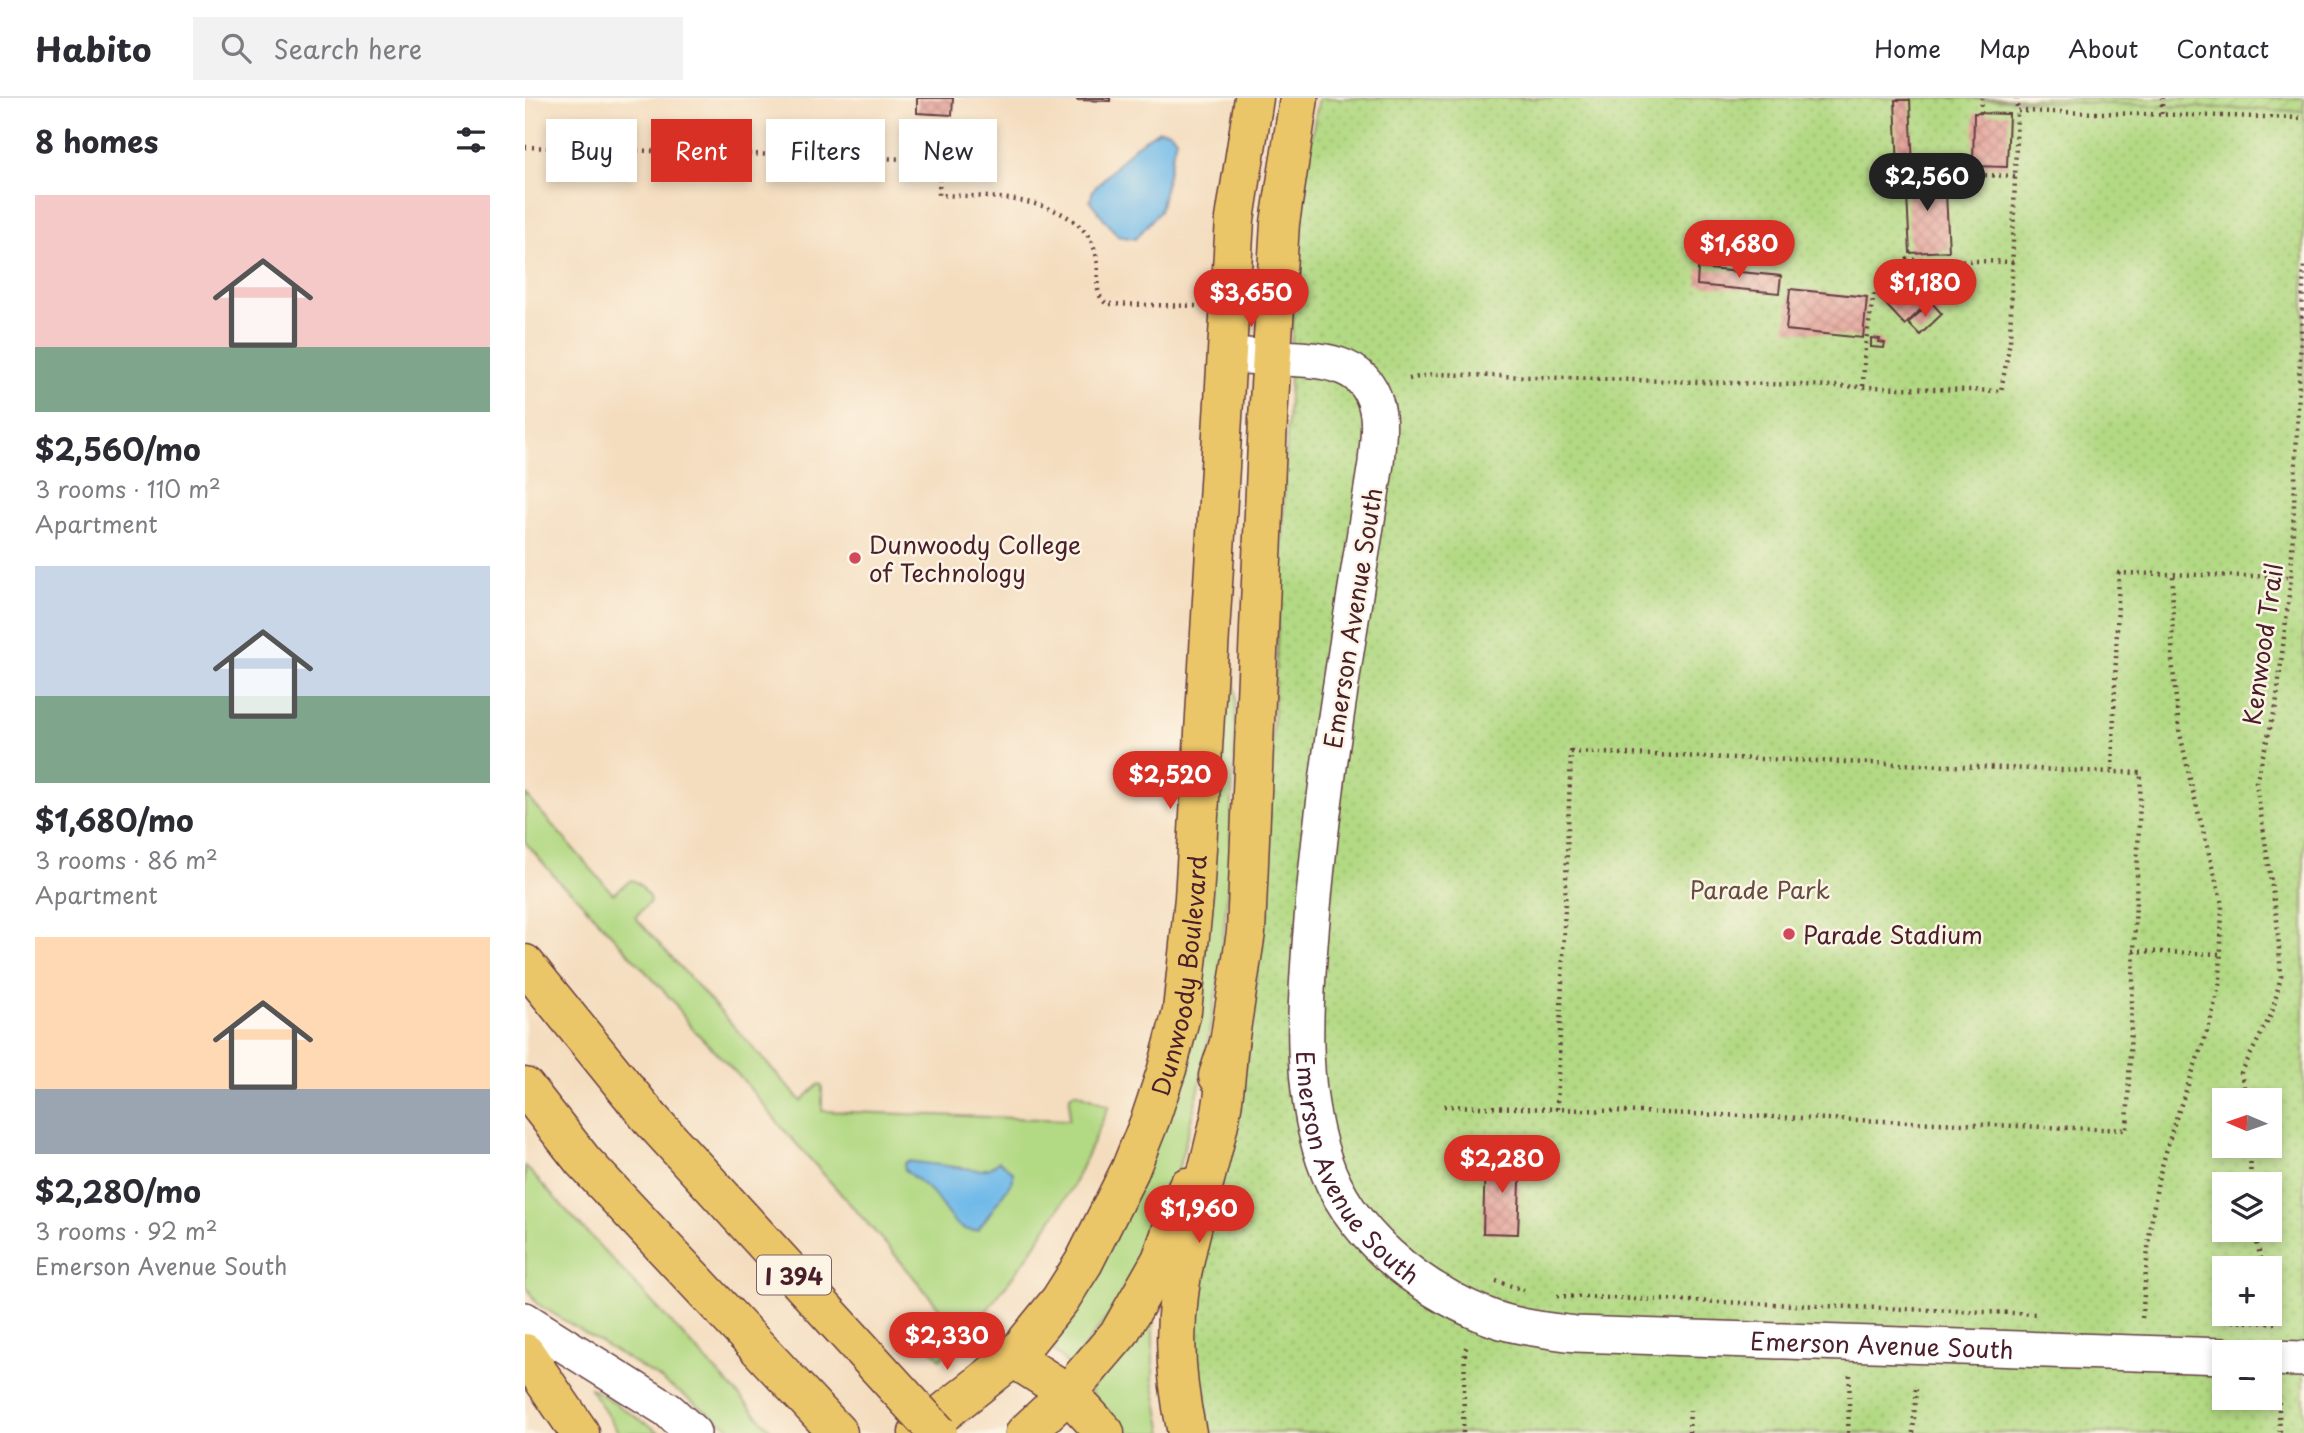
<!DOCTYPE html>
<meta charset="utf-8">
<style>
:root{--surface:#fff;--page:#f2f2f3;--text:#2b2b33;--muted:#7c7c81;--line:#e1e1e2;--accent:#d93025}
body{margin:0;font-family:"Playpen Sans",sans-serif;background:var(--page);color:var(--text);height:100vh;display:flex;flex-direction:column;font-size:26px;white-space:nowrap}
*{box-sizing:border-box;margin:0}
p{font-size:23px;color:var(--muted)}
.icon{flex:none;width:38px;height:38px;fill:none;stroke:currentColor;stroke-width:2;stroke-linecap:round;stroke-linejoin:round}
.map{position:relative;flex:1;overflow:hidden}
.drawer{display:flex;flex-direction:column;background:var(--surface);width:525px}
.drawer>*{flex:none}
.banner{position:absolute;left:21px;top:21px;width:665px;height:63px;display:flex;gap:14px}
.needle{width:46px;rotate:272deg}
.fabs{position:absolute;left:1687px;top:990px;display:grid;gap:14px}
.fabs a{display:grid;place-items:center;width:70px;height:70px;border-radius:0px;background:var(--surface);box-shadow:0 4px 10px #0003;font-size:35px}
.price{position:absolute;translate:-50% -60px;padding:0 16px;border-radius:24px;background:var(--accent);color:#fff;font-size:23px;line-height:46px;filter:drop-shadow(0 2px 4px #0008)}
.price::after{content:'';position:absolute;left:50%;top:42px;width:21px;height:16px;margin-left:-10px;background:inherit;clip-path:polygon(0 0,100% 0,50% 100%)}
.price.current{background:#222;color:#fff}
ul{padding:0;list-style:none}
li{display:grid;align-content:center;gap:14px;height:371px;padding:0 35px}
li span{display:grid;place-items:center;height:217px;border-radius:0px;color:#555}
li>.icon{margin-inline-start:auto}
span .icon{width:126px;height:126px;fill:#fffc;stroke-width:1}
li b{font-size:30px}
h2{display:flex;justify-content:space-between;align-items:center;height:84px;padding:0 35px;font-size:30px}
.chip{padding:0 24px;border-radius:0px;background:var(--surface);box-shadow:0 4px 10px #0003;font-size:24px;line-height:63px}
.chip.current{background:var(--accent);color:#fff}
header{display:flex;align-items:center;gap:42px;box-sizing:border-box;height:98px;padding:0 35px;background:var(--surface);border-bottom:2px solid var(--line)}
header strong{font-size:33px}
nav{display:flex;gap:38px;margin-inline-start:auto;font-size:24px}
.search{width:490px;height:63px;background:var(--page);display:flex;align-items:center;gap:18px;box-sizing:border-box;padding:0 24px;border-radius:0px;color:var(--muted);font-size:26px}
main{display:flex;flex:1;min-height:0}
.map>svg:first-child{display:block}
.grass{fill:#b2d983;stroke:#7e7c57;stroke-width:2}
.park{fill:url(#park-dots);stroke:#7e7c57;stroke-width:2;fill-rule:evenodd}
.garden{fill:url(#garden-furrows);stroke:#7e7c57;stroke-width:2}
.water{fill:#70bae9;stroke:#5d6c8a;stroke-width:2}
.building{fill:url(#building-cross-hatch)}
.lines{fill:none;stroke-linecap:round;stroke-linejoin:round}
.minor-casing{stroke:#643c41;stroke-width:38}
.major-casing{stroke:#643c41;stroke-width:41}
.highway-casing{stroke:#643c41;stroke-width:41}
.path{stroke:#643c41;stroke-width:4.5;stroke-dasharray:2 5;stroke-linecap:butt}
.minor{stroke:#fff;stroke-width:35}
.major{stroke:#ebc669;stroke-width:38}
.highway{stroke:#ebc669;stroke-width:38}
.highway-bridge-casing{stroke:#643c41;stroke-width:41;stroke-linecap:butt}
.highway-bridge{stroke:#ebc669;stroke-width:38}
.poi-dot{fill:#d1495b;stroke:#fcf5e5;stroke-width:2.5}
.labels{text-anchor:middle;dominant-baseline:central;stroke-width:5;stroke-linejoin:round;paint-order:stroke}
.shield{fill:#fcf5e5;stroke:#7f5f63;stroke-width:2}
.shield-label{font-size:23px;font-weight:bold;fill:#4a1f2b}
.poi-label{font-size:24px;fill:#4a1f2b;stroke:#fcf5e5;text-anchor:start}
.street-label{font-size:24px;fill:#4a1f2b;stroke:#fcf5e5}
.park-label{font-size:24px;fill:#644e41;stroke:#fcf5e5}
</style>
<header>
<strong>Habito</strong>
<div class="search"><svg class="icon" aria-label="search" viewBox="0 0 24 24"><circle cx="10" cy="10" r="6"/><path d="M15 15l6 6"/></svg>Search here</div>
<nav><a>Home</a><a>Map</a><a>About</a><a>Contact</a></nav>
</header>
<main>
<section class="drawer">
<h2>8 homes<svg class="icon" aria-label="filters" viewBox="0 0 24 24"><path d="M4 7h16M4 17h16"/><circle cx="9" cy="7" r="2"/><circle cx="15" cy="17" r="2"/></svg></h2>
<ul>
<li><span style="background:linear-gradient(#f6c9c9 70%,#7fa58c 0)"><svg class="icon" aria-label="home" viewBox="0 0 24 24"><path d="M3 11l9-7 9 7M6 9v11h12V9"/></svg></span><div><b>$2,560/mo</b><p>3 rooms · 110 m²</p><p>Apartment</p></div></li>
<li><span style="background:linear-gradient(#c9d6e8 60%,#7fa58c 0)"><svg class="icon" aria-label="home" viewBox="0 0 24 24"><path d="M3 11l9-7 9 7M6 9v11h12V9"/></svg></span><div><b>$1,680/mo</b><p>3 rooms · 86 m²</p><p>Apartment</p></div></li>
<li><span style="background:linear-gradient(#ffd9b3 70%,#9aa5b1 0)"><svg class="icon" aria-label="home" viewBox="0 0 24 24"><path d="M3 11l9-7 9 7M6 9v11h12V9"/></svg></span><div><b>$2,280/mo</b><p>3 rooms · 92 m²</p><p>Emerson Avenue South</p></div></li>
</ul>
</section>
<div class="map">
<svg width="1779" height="1335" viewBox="0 0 1779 1335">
<defs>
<pattern id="park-dots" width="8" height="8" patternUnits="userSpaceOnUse" patternTransform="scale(1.75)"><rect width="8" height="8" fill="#b2d983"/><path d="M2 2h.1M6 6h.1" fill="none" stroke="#9bba71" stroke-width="1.8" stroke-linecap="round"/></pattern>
<pattern id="garden-furrows" width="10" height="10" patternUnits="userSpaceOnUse" patternTransform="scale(1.75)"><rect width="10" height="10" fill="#b2d983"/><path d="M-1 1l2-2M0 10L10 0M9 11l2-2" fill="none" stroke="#9bba71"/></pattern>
<pattern id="building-cross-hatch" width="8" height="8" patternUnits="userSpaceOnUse" patternTransform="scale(1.75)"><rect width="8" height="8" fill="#e29a91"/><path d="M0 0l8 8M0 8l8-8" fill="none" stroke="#b97d77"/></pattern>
</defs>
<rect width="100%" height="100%" fill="#fcf5e5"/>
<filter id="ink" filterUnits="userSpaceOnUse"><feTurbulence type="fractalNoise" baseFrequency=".0143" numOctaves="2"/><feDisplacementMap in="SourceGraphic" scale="14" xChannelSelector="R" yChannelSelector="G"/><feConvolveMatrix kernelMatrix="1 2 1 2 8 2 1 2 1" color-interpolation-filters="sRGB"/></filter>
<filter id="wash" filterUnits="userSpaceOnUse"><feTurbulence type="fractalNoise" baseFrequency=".00686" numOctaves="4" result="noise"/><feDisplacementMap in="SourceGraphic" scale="28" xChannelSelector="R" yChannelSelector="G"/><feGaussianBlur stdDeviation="1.57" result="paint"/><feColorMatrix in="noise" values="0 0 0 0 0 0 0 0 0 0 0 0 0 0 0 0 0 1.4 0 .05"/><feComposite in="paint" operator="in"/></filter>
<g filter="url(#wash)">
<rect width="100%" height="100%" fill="#f4ddbf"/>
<path class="grass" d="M702 536 711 597 704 776 695 874 674 991 645 1103 609 1184 544 1269 525 1248 555 1210 609 1090Z
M0 696 88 796 106 782C115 784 120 793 125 801L124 805 110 819 276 1003 294 986 297 988V1013L544 1022 545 998 550 994 584 1008 548 1088 501 1161 455 1221 415 1261 395 1238 401 1227 405 1229 421 1218 366 1152 253 1025 219 983 165 928 149 904 47 794 37 787 0 744Z
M0 1068 249 1335H212L134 1280 11 1205 0 1186Z
M628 1214V1282L638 1335H600L568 1297 566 1291Z
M64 1289 136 1335H94Z"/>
<path class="park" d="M794 0H1450L1779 13V1335H677L666 1280 670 1186 723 953 739 810 772 134 779 78ZM1699 1003H1745V1048H1699ZM1699 1087H1745V1132H1699ZM1699 1171H1745V1216H1699ZM1699 1255H1745V1300H1699Z"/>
<path class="garden" d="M1450 0H1779V13L1450 1Z"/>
<path class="water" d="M634 32 644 33 651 40 635 113 610 141 593 138 565 103 568 92 609 49Z
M382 1063 455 1072 465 1070 474 1063 488 1074V1082L453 1132C430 1137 420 1109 407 1095 399 1086 388 1080 380 1072L379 1067Z"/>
<g id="blocks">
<path class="building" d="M392 0H428L427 17 392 15Z
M552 0H585V3L552 2Z
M1370 2H1385L1388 71H1373Z
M1449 15 1484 16 1482 69 1448 68Z
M1420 76 1424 153 1385 155 1381 78Z
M1384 169 1411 197 1380 227 1353 198Z
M1173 170 1256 178 1254 195 1172 187Z
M1265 191 1342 199 1338 240 1261 232Z
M1406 204 1417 216 1395 237 1383 225Z
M1346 240 1355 241 1354 244 1360 245 1359 250 1346 249Z
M960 1058 996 1059 993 1136 958 1135Z"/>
</g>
</g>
<g filter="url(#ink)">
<use href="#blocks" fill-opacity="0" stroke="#643c41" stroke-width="2"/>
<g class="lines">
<g class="minor-casing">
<g id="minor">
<path id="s1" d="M702 257C720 258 738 259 756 260 799 262 846 263 853 317 855 333 852 349 851 365 828 513 801 661 788 810 781 893 772 981 799 1062 823 1135 892 1190 962 1218 989 1229 1020 1232 1050 1236L1699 1258"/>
<path d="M0 1222 143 1312 168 1335"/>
<path d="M1745 1260 1779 1261"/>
</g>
</g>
<g class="major-casing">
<g id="major">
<path d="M693 978 704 945 721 834 743 321 755 125 774 0"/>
<path id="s2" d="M393 1335 488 1260 535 1202 559 1164 605 1072 625 1022 642 971 657 913 669 800 710 121 729 0"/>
<path d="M500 1335 543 1295 595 1234 636 1162 662 1089"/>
</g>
</g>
<g class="highway-casing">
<path id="highway" d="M0 866 124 1019
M0 989 58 1063 313 1335
M0 1255 55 1335
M488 1260 543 1295 580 1335
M662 1335C652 1290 648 1243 654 1197 661 1139 682 1082 694 1025 700 999 701 972 704 945"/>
</g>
<path class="path" d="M1492 0V13L1779 20
M1456 15 1457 0
M1637 15V0
M0 49 415 62 414 97C464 99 561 96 572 161 575 176 567 196 582 206L672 208
M1456 68 1455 77 1491 78
M884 281 908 276 1476 293 1485 243 1492 13
M1338 288 1340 249 1349 195 1383 161 1488 164
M1046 654 1616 675 1602 1032 1032 1011Z
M1587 672 1594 475 1766 479
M1608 853 1696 856
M1722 1003 1716 975 1747 915 1756 878 1752 822 1731 684 1751 608 1766 479 1779 165
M919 1008 1032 1011
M1725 1087 1726 1048
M1728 1132 1739 1171
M971 1183 999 1192
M1745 1185 1753 1226
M1032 1198 1513 1216
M1617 1220 1624 1139 1633 1082 1648 1029 1685 925 1695 883 1697 806 1667 690 1654 631 1647 562 1648 476
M1700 1223 1750 1225
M1753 1290 1755 1335
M938 1335 940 1252 943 1246
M1164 1335 1165 1310
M1323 1335 1325 1277
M1388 1335 1391 1289"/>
<use href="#minor" class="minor"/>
<use href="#major" class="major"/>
<use href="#highway" class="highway"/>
<g class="highway-bridge-casing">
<path id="highway-bridge" d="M124 1019 413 1335"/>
</g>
<use href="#highway-bridge" class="highway-bridge"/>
</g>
</g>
<g class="poi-dot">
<circle cx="330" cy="460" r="7"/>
<circle cx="1264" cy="836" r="7"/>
</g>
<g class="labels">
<rect class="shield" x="232" y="1157.5" width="74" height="39" rx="5"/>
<g class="shield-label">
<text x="269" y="1177">I 394</text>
</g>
<g class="poi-label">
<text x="344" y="446">Dunwoody College<tspan x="344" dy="28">of Technology</tspan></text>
<text x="1278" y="836">Parade Stadium</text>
</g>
<g class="street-label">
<text transform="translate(827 520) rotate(-81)">Emerson Avenue South</text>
<text transform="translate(1737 546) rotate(-82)">Kenwood Trail</text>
<text stroke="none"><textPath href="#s2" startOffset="546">Dunwoody Boulevard</textPath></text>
<text stroke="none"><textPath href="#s1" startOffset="952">Emerson Avenue South</textPath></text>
<text stroke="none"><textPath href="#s1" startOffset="1561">Emerson Avenue South</textPath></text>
</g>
<g class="park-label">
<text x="1235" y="791">Parade Park</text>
</g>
</g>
</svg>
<div class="fabs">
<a><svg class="needle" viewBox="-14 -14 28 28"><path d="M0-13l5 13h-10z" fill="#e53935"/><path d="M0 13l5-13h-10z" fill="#7c7c81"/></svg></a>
<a><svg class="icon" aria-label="layers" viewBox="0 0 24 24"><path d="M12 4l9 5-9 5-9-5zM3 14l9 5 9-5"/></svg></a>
<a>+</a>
<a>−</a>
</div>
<b class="price current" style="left:1402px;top:115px">$2,560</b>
<b class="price" style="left:1214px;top:182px">$1,680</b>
<b class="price" style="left:1400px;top:221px">$1,180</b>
<b class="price" style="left:726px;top:231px">$3,650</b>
<b class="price" style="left:645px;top:713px">$2,520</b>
<b class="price" style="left:977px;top:1097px">$2,280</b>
<b class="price" style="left:674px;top:1147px">$1,960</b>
<b class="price" style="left:422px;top:1274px">$2,330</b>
<div class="banner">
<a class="chip">Buy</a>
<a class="chip current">Rent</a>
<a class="chip">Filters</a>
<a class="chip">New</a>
</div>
</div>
</main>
